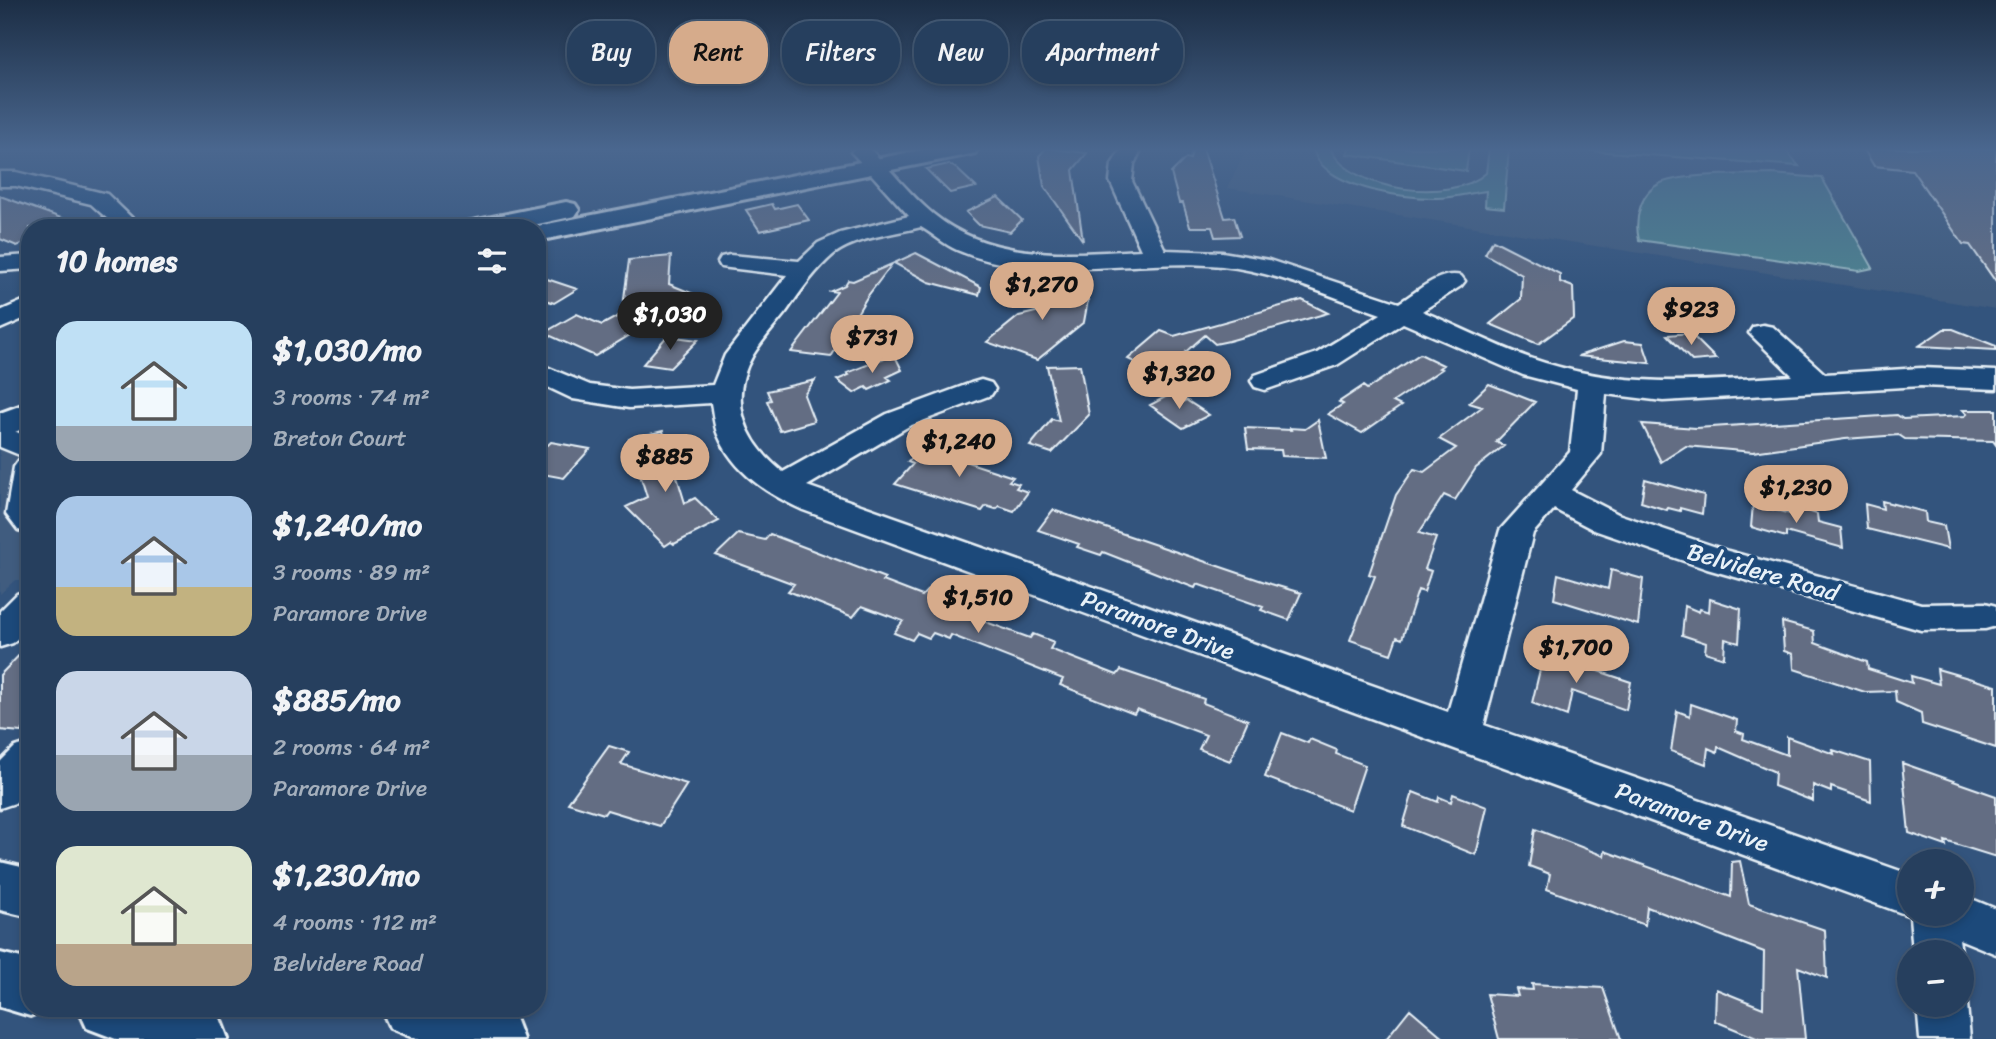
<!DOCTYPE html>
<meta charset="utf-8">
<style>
:root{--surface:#263f5e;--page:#324a67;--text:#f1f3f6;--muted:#a4afbc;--line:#425873;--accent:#d6ab8b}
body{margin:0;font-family:Sriracha,sans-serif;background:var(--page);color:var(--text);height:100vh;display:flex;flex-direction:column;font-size:26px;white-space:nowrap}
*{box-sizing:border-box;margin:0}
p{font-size:23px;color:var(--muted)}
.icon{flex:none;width:38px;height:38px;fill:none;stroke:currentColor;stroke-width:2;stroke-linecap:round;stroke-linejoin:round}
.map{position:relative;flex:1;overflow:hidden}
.sheet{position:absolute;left:21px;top:219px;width:525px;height:798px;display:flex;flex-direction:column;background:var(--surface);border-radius:28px;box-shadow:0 4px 10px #0003,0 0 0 2px var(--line)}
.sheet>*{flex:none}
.hud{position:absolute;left:567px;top:21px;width:665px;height:63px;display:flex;gap:14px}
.fabs{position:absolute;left:1897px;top:849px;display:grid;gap:14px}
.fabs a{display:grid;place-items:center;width:77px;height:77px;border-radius:50%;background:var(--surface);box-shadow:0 4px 10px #0003,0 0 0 2px var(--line);font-size:35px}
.price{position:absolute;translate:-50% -60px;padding:0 16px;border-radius:24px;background:var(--accent);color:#111;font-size:23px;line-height:46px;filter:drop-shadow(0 2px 4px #0008)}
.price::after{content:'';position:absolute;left:50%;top:42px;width:21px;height:16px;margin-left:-10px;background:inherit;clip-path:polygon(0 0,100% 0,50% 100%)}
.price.selected{background:#222;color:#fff}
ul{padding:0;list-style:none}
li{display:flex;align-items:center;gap:21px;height:175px;padding:0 35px}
li span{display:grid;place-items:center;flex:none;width:196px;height:140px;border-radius:21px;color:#555}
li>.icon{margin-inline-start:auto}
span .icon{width:84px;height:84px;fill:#fffc;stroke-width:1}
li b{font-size:30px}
h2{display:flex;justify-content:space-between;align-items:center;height:84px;padding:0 35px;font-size:30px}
.pill{padding:0 24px;border-radius:28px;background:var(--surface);box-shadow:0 4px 10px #0003,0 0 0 2px var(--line);font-size:24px;line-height:63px}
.pill.selected{background:var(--accent);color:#111}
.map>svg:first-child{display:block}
.built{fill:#415c7f}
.green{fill:#4d828f;stroke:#9abac4;stroke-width:2}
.building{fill:#636d83;stroke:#e8f1f8;stroke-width:2}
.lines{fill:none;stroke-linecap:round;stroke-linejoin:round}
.minor-casing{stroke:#e8f1f8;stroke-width:5}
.major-casing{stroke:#e8f1f8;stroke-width:6}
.minor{fill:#1f4a7a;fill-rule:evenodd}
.major{fill:#1f4a7a;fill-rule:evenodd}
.labels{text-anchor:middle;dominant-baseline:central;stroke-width:7;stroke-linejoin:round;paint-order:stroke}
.street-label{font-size:24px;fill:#e8f1f8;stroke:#1f4a7a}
</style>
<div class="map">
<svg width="1996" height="1039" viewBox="0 0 1996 1039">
<rect width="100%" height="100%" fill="#33547d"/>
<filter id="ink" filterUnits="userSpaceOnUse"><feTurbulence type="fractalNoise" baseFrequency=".0143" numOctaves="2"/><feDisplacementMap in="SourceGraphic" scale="14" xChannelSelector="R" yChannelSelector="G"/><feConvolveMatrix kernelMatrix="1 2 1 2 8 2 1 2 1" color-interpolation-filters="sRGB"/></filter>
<g filter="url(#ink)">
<path class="built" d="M1247 148H1996V309L1227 188Z
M30 431V580H15L0 594V447Z"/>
<path class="green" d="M1313 148H1330C1350 192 1452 204 1486 173L1489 148H1509L1504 208 1485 206 1486 191C1470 193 1453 198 1437 198 1404 199 1320 187 1313 148Z
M1349 148H1469L1466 171 1347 154Z
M1566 148H1784L1799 166 1566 149Z
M1772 174 1822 178 1873 268 1859 271 1639 240C1634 220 1640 192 1661 183 1686 173 1744 175 1772 174Z"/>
<path class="building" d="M1046 148 1087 153 1073 170 1083 241 1044 186 1039 156Z
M1193 148H1203L1225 218 1234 217 1240 236 1215 237 1212 227H1190L1183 203H1179L1171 173 1186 158 1190 159Z
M1863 148H1996V282L1970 245 1963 244 1912 170 1874 166Z
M949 164 957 169 976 187 950 193 926 169Z
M0 196 81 225 80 228H30V241L17 246 0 239Z
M998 197 1022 220 1010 232 979 225 966 212Z
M772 204 775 209 797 204 809 220 760 231 746 210Z
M1493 240 1560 274V282L1573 287 1574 318 1538 344 1490 324 1521 299 1522 275 1485 254Z
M916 253 981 287 979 295 929 282 894 263Z
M671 256 669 284 696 295 595 356 544 333 577 314 602 325 622 314 629 260Z
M892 264 867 297 831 357 791 352 837 292 831 291 845 285 848 280 853 281Z
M537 275 547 279 577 289 554 303 537 297Z
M1022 287H1051L1088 300 1084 322 1037 360 987 342 1019 316 1040 311 1019 305Z
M1302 300 1328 313 1229 341 1215 344 1205 335 1160 374 1128 359 1161 331 1174 336Z
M1944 329H1953L1996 346V350L1919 346Z
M1690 333 1716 359 1692 361 1667 335Z
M667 336 698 340 670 368 643 364Z
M1624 341 1643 343 1650 363 1578 356Z
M894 354 902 370 887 377 891 380 869 390 866 387 854 393 837 380 849 375 847 373Z
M1420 354 1443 365 1439 368 1442 369 1393 402 1401 406 1362 433 1328 414 1343 404 1339 402 1363 386 1367 389Z
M1080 365 1089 415 1052 453 1030 446 1052 419 1059 421 1047 366Z
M815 380 804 395 814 421 780 431 767 401 771 400 767 391Z
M1489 384 1535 402 1496 442 1504 446 1476 468 1455 500 1444 495 1419 533 1436 538 1425 569 1431 571 1424 592 1418 590 1402 639 1397 637 1391 654 1350 640 1375 576 1369 574 1396 495 1414 469 1424 472 1456 448 1439 439 1482 407 1469 403Z
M1171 394 1183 402 1186 400 1209 415 1183 428 1150 405Z
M1963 410H1996V445L1993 441 1905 439 1899 435 1845 439 1753 452 1686 446 1661 462 1642 424 1696 428 1897 415 1903 419 1965 416 1967 414Z
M1318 420 1326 458 1282 456 1281 450 1248 449 1245 428 1291 430 1290 428 1305 429Z
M663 431 685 503 695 498 719 521 674 544 671 542 665 546 626 507 647 497 629 439Z
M930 439 971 452 964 461 1013 477 1009 481 1019 484 1016 488 1028 492 1014 511 999 506 996 509 986 506 982 511 895 484 913 464 908 462Z
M551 442 590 449 564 478 537 473V443L548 445Z
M1645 479 1704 495 1702 514 1680 508V511L1668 508 1667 510 1641 502Z
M1882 501 1925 512 1926 522 1944 526 1948 549 1867 529 1865 504 1883 509Z
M1753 504 1794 515V507L1817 514 1818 522 1841 528 1843 548 1786 532V537L1751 527Z
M1053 510 1271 584 1301 593 1289 620 1261 610 1263 607 1197 584 1195 588 1169 578 1103 552 1101 555 1077 547 1079 544 1038 530Z
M738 534 765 540 770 534 885 578 883 581 922 596 936 581 949 591 941 601 953 605 950 609 1030 638 1033 634 1054 642 1050 649 1117 675 1121 670 1180 690 1204 699 1203 703 1248 720 1230 761 1199 749 1206 735 1137 709 1134 714 1060 685 1063 679 951 635 949 639 933 633 929 638 917 633 912 640 894 633 903 621 862 606 853 617 788 591 794 584 716 555Z
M1611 570 1643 579 1638 625 1554 599 1558 574 1608 589Z
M1710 599 1741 609 1739 643 1725 639 1724 658 1705 652 1706 643 1682 635 1685 606 1699 612 1700 609 1709 612Z
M1782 622 1814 631 1815 643 1867 662 1868 669 1912 683 1911 676 1939 684 1937 669 1996 686V748L1922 724 1921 713 1896 702 1895 691 1865 692 1794 669 1793 654 1784 651Z
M30 644V722L21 732 0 730V675Z
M1544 653 1631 682 1626 710 1572 691 1567 716 1532 703Z
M1691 704 1737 720 1736 731 1744 734 1743 739 1787 755V737L1834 754 1833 750 1870 762 1871 801 1831 787V792L1813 785V801L1774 786 1775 772 1718 747 1717 752 1708 748 1706 764 1671 751 1677 711 1690 716Z
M1282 733 1308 743 1310 739 1337 750 1336 754 1365 765 1350 810 1265 777Z
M609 746 629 752 621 764 687 784 660 826 607 810 604 814 568 803Z
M1902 763 1996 796V857L1945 841 1946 846 1909 833Z
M1413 792 1438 802 1439 797 1451 802 1453 794 1487 807 1476 855 1403 826Z
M1535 829 1604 856 1605 851 1731 897 1732 862 1740 861 1749 904 1825 930 1827 978 1798 967 1805 1039H1759L1715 1021 1716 989 1763 1008 1764 952 1647 907 1645 925 1547 889 1550 874 1529 866Z
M1532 984 1603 988 1621 1039H1499L1487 994 1518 996 1516 989 1533 990Z
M1410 1009 1445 1039H1386Z"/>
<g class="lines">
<g class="minor-casing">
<path id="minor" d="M855 148H869C890 169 910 195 933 214 992 262 1070 254 1141 250L1110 181 1112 164 1122 148H1142L1134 164 1132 181 1165 250 1222 252 1269 260 1399 303C1417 292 1439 270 1461 276L1465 281 1461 286 1422 311C1462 328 1503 350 1545 363 1628 389 1708 381 1793 376L1749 333 1753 327 1763 325 1773 327 1825 374 1921 368 1996 371V389L1921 386 1663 401 1606 394 1601 454 1571 490 1618 514 1728 551 1921 604 1985 603 1996 606V626L1985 629 1921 630 1707 569 1594 530 1554 509 1533 533 1484 725 1909 874V914H1962V895L1996 909V954L1959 939 1961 952H1913L1910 916 803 510C768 494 734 473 718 435 714 426 713 413 711 403L629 408 573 399 537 382V363L590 385 629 390 713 385 725 355 787 275 721 267 718 262 721 257 730 255 799 261 818 243 840 233 909 216 855 156 851 152ZM921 227C933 234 945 245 957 250 1040 286 1135 257 1222 266 1277 272 1329 296 1381 314L1317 353 1255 375 1251 381 1255 387 1265 390 1337 365 1403 323 1523 375 1577 389 1570 452 1500 530 1448 712 807 486 909 426 991 395 995 389 991 383 981 380 971 383 887 414 783 472C745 442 727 400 753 355 762 340 775 326 786 312 800 292 815 270 834 254 857 237 894 234 921 227Z
M0 172H16L107 194 135 221 131 228H107L111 222 91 204 16 186H0Z
M30 255V269L0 271V257Z
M30 298V316L0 329V311Z
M0 426 30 437V533L18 530 6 514 14 467 19 460 27 458 0 447Z
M30 590V626L13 643 0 647V611L17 594Z
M30 742V787L15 803 0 808V762L15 747Z
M1962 992 1967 1004 1970 1039H1920L1917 1004H1962Z"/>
</g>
<g class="major-casing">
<path id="major" d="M931 148H978L975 153 966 155 537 241V228H527Z
M566 202 575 204 579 210 575 216 520 228H464L467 222Z
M30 402V426L0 438V413Z
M0 862 30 869V917L0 910Z
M0 953 30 960V1008H49L30 1016 0 1007Z
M78 1008H194L220 1018 228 1039H116L87 1028Z
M381 1008H489L515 1018 523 1039H417L390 1028Z"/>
</g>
<use href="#minor" class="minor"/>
<use href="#major" class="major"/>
</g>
</g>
<linearGradient id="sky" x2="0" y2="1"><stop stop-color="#1c2e45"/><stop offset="0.51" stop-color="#4a678f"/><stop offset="1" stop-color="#4a678f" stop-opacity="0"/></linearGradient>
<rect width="1996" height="293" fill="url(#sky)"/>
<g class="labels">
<g class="street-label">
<text transform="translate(1763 572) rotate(16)">Belvidere Road</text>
<text transform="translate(1158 625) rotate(20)">Paramore Drive</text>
<text transform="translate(1692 817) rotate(20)">Paramore Drive</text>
</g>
</g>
</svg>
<div class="fabs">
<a>+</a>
<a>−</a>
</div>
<b class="price" style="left:1042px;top:322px">$1,270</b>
<b class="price" style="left:1691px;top:347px">$923</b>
<b class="price selected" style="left:670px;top:352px">$1,030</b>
<b class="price" style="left:872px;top:375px">$731</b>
<b class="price" style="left:1179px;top:411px">$1,320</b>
<b class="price" style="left:959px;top:479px">$1,240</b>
<b class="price" style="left:665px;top:494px">$885</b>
<b class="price" style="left:1796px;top:525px">$1,230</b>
<b class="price" style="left:978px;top:635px">$1,510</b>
<b class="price" style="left:1576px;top:685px">$1,700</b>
<div class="hud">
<a class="pill">Buy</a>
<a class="pill selected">Rent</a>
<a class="pill">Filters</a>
<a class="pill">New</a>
<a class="pill">Apartment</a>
</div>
<section class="sheet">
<h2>10 homes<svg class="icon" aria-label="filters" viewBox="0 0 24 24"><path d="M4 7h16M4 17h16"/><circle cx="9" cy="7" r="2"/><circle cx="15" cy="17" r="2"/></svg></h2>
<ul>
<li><span style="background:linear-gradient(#bfe0f5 75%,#9aa5b1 0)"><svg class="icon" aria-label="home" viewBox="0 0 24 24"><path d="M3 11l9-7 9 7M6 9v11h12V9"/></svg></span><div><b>$1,030/mo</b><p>3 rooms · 74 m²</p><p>Breton Court</p></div></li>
<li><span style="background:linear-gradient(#a9c7e8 65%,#c2b280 0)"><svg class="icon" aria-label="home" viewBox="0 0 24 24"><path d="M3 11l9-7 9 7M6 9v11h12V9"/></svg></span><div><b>$1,240/mo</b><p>3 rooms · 89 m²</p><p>Paramore Drive</p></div></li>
<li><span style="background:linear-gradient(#c9d6e8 60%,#9aa5b1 0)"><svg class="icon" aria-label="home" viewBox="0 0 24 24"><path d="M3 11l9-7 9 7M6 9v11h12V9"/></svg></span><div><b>$885/mo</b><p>2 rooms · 64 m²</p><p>Paramore Drive</p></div></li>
<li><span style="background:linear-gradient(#dfe7d0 70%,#b9a48a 0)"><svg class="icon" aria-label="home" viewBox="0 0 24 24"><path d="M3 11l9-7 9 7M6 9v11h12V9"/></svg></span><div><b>$1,230/mo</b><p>4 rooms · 112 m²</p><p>Belvidere Road</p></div></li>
</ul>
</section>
</div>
